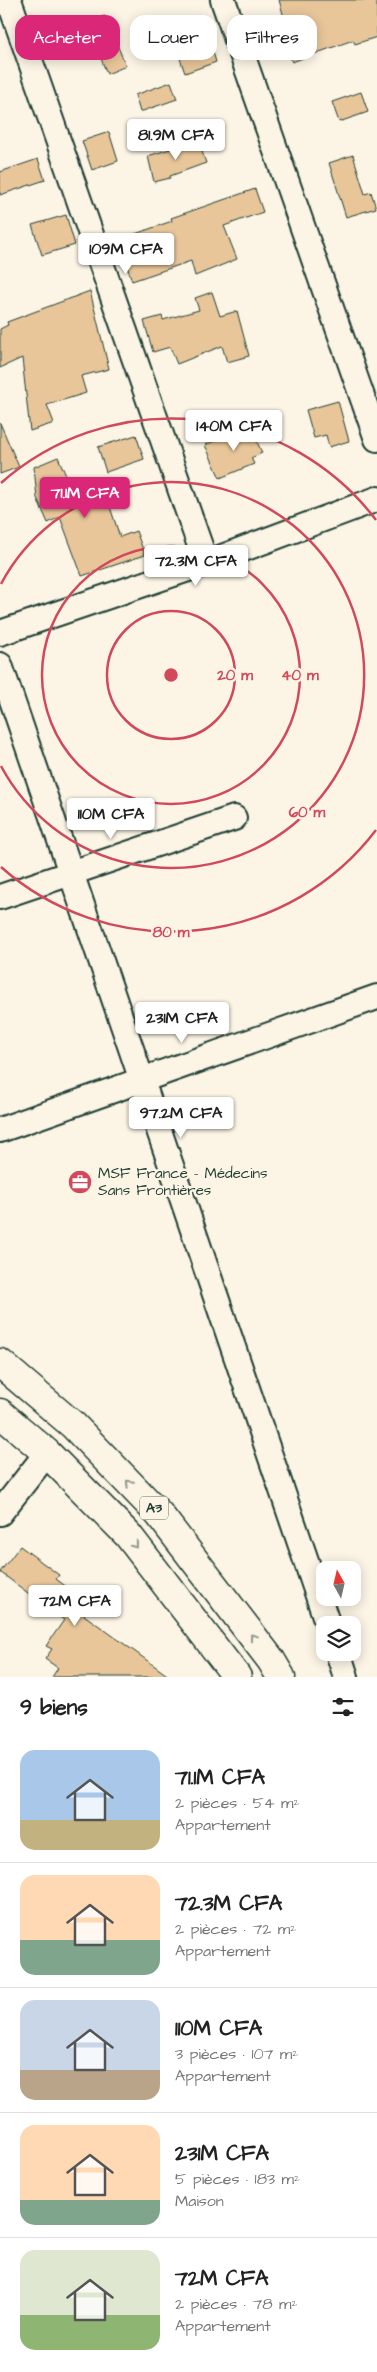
<!DOCTYPE html>
<html lang="fr">
<meta charset="utf-8">
<style>
:root{--surface:#fff;--page:#f6f6f6;--text:#222;--muted:#767676;--line:#e0e0e0;--accent:#db2777}
body{margin:0;font-family:"Architects Daughter",sans-serif;background:var(--page);color:var(--text);height:100vh;display:flex;flex-direction:column;font-size:19px;white-space:nowrap}
*{box-sizing:border-box;margin:0}
p{font-size:16px;color:var(--muted)}
.icon{flex:none;width:28px;height:28px;fill:none;stroke:currentColor;stroke-width:2;stroke-linecap:round;stroke-linejoin:round}
.map{position:relative;height:1677px;overflow:hidden}
.sheet{display:flex;flex-direction:column;background:var(--surface);flex:1}
.sheet>*{flex:none}
.hud{position:absolute;left:15px;top:15px;width:348px;height:45px;display:flex;gap:10px}
.needle{width:32px;rotate:352deg}
.tools{position:absolute;left:316px;top:1561px;display:grid;gap:10px}
.tools a{display:grid;place-items:center;width:45px;height:45px;border-radius:10px;background:var(--surface);box-shadow:0 2px 12px #0003;font-size:25px}
.price{position:absolute;translate:-50% -42px;padding:0 11px;border-radius:5px;background:#fff;color:#222;font-size:16px;line-height:32px;filter:drop-shadow(0 1px 2px #0008)}
.price::after{content:'';position:absolute;left:50%;top:30px;width:15px;height:11px;margin-left:-8px;background:inherit;clip-path:polygon(0 0,100% 0,50% 100%)}
.price.active{background:var(--accent);color:#fff}
ul{padding:0;list-style:none}
li{display:flex;align-items:center;gap:15px;height:125px;padding:0 20px}
li+li{border-top:1px solid var(--line)}
li span{display:grid;place-items:center;flex:none;width:140px;height:100px;border-radius:15px;color:#555}
li>.icon{margin-inline-start:auto}
span .icon{width:60px;height:60px;fill:#fffc;stroke-width:1}
li b{font-size:21px}
h2{display:flex;justify-content:space-between;align-items:center;height:60px;padding:0 20px;font-size:21px}
.tag{padding:0 18px;border-radius:15px;background:var(--surface);box-shadow:0 2px 12px #0003;font-size:18px;line-height:45px}
.tag.active{background:var(--accent);color:#fff}
.map>svg:first-child{display:block}
.building{fill:#e8c69a;stroke:#1f3d34}
.lines{fill:none;stroke-linecap:round;stroke-linejoin:round}
.minor-casing{stroke:#1f3d34;stroke-width:28}
.highway-casing{stroke:#1f3d34;stroke-width:31}
.minor{stroke:#fcf5e5;stroke-width:24}
.highway{stroke:#fcf5e5;stroke-width:28}
.oneway{stroke:#8e998c}
.ring{fill:none;stroke:#d1495b;stroke-width:2.5}
.labels{text-anchor:middle;dominant-baseline:central;stroke-width:5;stroke-linejoin:round;paint-order:stroke}
.shield{fill:#fcf5e5;stroke:#617469;stroke-width:1}
.shield-label{font-size:14px;font-weight:bold;fill:#1f3d34}
.poi-label{font-size:15px;fill:#1f3d34;stroke:#fcf5e5;text-anchor:start}
.centre{fill:#d1495b;stroke:#fcf5e5;stroke-width:2.5}
.ring-label{font-size:15px;text-anchor:middle;font-weight:bold;fill:#d1495b;stroke:#fcf5e5;stroke-width:5;stroke-linejoin:round;paint-order:stroke}
</style>
<div class="map">
<svg width="377" height="1677" viewBox="0 0 377 1677">
<rect width="100%" height="100%" fill="#fcf5e5"/>
<filter id="ink" filterUnits="userSpaceOnUse"><feTurbulence type="fractalNoise" baseFrequency=".02" numOctaves="2"/><feDisplacementMap in="SourceGraphic" scale="10" xChannelSelector="R" yChannelSelector="G"/><feConvolveMatrix kernelMatrix="1 2 1 2 8 2 1 2 1" color-interpolation-filters="sRGB"/></filter>
<g filter="url(#ink)">
<path class="building" d="M279 0H377V37L355 44 353 40 292 62 278 23 285 21Z
M105 16 126 66 107 74 93 38 49 50 44 32Z
M209 39 216 62 185 73 177 50Z
M171 82 177 99 140 112 135 95Z
M361 92 368 112 339 122 332 102Z
M109 132 118 161 92 170 82 141Z
M198 140 206 163 170 176V178L154 182 148 156Z
M353 155 365 194 371 192 376 208 346 217 329 163Z
M38 159 45 180 0 195V172Z
M255 189 263 212 224 226 237 259 195 276 191 261 132 281 118 240 172 221 171 218Z
M66 215 75 245 42 255 32 225Z
M90 291 109 369 81 376 86 393 47 405 54 423 30 431 22 358 0 368V329L8 325 7 322Z
M212 292 220 316 237 311 249 356 227 362 222 346 177 364 170 347 153 352 144 321 162 316 163 320 199 310 195 298Z
M338 401 349 441 329 447 326 435 314 438 306 410Z
M0 423 19 467 0 474Z
M250 426 262 453 251 458 254 464 220 478 205 445Z
M136 435 144 459 106 472 98 447Z
M58 457 73 492 108 480 115 501 109 504 120 537 136 531 145 555 82 576 60 517 48 523 37 498 34 467Z
M20 1546 59 1575 56 1579 91 1605 84 1615 170 1677H52L58 1668 45 1659 52 1649 46 1646 64 1620 0 1572Z"/>
<g class="lines">
<g class="minor-casing">
<path id="minor" d="M9 0 206 563
M223 0 377 439
M0 633 206 563 377 499
M0 665 328 1625
M0 897 234 818
M0 1130 377 997
M0 1513 47 1453
M338 1652 346 1677"/>
</g>
<g class="highway-casing">
<path id="highway" d="M0 1363 73 1425 159 1514 271 1660 281 1677
M0 1413 47 1453 128 1535 237 1677"/>
</g>
<use href="#minor" class="minor"/>
<use href="#highway" class="highway"/>
</g>
<defs><path id="oneway-chevron" d="M-2-3.5L2.5 0L-2 3.5" fill="none" stroke-width="1.6" stroke-linecap="round" stroke-linejoin="round" transform="scale(1.25)"/></defs>
<g class="oneway">
<use href="#oneway-chevron" transform="translate(129 1483) rotate(-134)"/>
<use href="#oneway-chevron" transform="translate(135 1545) rotate(52)"/>
<use href="#oneway-chevron" transform="translate(253 1637) rotate(-127)"/>
</g>
</g>
<g class="ring">
<circle cx="171" cy="675" r="64"/>
<circle cx="171" cy="675" r="129"/>
<path d="M1 584A193 193 0 1 1 1 766"/>
<path d="M376 830A257 257 0 0 1 1 867M1 483A257 257 0 0 1 376 520"/>
</g>
<defs>
<g id="office-disc" transform="scale(1.25)"><circle r="9.5" fill="#d1495b" stroke="#fcf5e5"/><path d="M-6-3h4V-5.5h4V-3h4V5H-6ZM-1-4.5V-3h2v-1.5ZM-6 0V1H6V0Z" fill="#fff"/></g>
</defs>
<g fill-rule="evenodd">
<use href="#office-disc" x="80" y="1182"/>
</g>
<g class="labels">
<rect class="shield" x="140" y="1496.5" width="28" height="23" rx="4"/>
<g class="shield-label">
<text x="154" y="1508">A3</text>
</g>
<g class="poi-label">
<text x="98" y="1173">MSF France - Médecins<tspan x="98" dy="17">Sans Frontières</tspan></text>
</g>
</g>
<circle cx="171" cy="675" r="8" class="centre"/>
<g class="ring-label">
<text x="235" y="680">20 m</text>
<text x="300" y="680">40 m</text>
<text x="307" y="817">60 m</text>
<text x="171" y="937">80 m</text>
</g>
</svg>
<div class="tools">
<a><svg class="needle" viewBox="-14 -14 28 28"><path d="M0-13l5 13h-10z" fill="#e53935"/><path d="M0 13l5-13h-10z" fill="#767676"/></svg></a>
<a><svg class="icon" aria-label="layers" viewBox="0 0 24 24"><path d="M12 4l9 5-9 5-9-5zM3 14l9 5 9-5"/></svg></a>
</div>
<b class="price" style="left:176px;top:161px">81.9M CFA</b>
<b class="price" style="left:126px;top:275px">109M CFA</b>
<b class="price" style="left:234px;top:452px">140M CFA</b>
<b class="price active" style="left:85px;top:519px">71.1M CFA</b>
<b class="price" style="left:196px;top:587px">72.3M CFA</b>
<b class="price" style="left:111px;top:840px">110M CFA</b>
<b class="price" style="left:182px;top:1044px">231M CFA</b>
<b class="price" style="left:181px;top:1139px">97.2M CFA</b>
<b class="price" style="left:75px;top:1627px">72M CFA</b>
<div class="hud">
<a class="tag active">Acheter</a>
<a class="tag">Louer</a>
<a class="tag">Filtres</a>
</div>
</div>
<section class="sheet">
<h2>9 biens<svg class="icon" aria-label="filters" viewBox="0 0 24 24"><path d="M4 7h16M4 17h16"/><circle cx="9" cy="7" r="2"/><circle cx="15" cy="17" r="2"/></svg></h2>
<ul>
<li><span style="background:linear-gradient(#a9c7e8 70%,#c2b280 0)"><svg class="icon" aria-label="home" viewBox="0 0 24 24"><path d="M3 11l9-7 9 7M6 9v11h12V9"/></svg></span><div><b>71.1M CFA</b><p>2 pièces · 54 m²</p><p>Appartement</p></div></li>
<li><span style="background:linear-gradient(#ffd9b3 65%,#7fa58c 0)"><svg class="icon" aria-label="home" viewBox="0 0 24 24"><path d="M3 11l9-7 9 7M6 9v11h12V9"/></svg></span><div><b>72.3M CFA</b><p>2 pièces · 72 m²</p><p>Appartement</p></div></li>
<li><span style="background:linear-gradient(#c9d6e8 70%,#b9a48a 0)"><svg class="icon" aria-label="home" viewBox="0 0 24 24"><path d="M3 11l9-7 9 7M6 9v11h12V9"/></svg></span><div><b>110M CFA</b><p>3 pièces · 107 m²</p><p>Appartement</p></div></li>
<li><span style="background:linear-gradient(#ffd9b3 75%,#7fa58c 0)"><svg class="icon" aria-label="home" viewBox="0 0 24 24"><path d="M3 11l9-7 9 7M6 9v11h12V9"/></svg></span><div><b>231M CFA</b><p>5 pièces · 183 m²</p><p>Maison</p></div></li>
<li><span style="background:linear-gradient(#dfe7d0 65%,#8fb573 0)"><svg class="icon" aria-label="home" viewBox="0 0 24 24"><path d="M3 11l9-7 9 7M6 9v11h12V9"/></svg></span><div><b>72M CFA</b><p>2 pièces · 78 m²</p><p>Appartement</p></div></li>
</ul>
</section>
